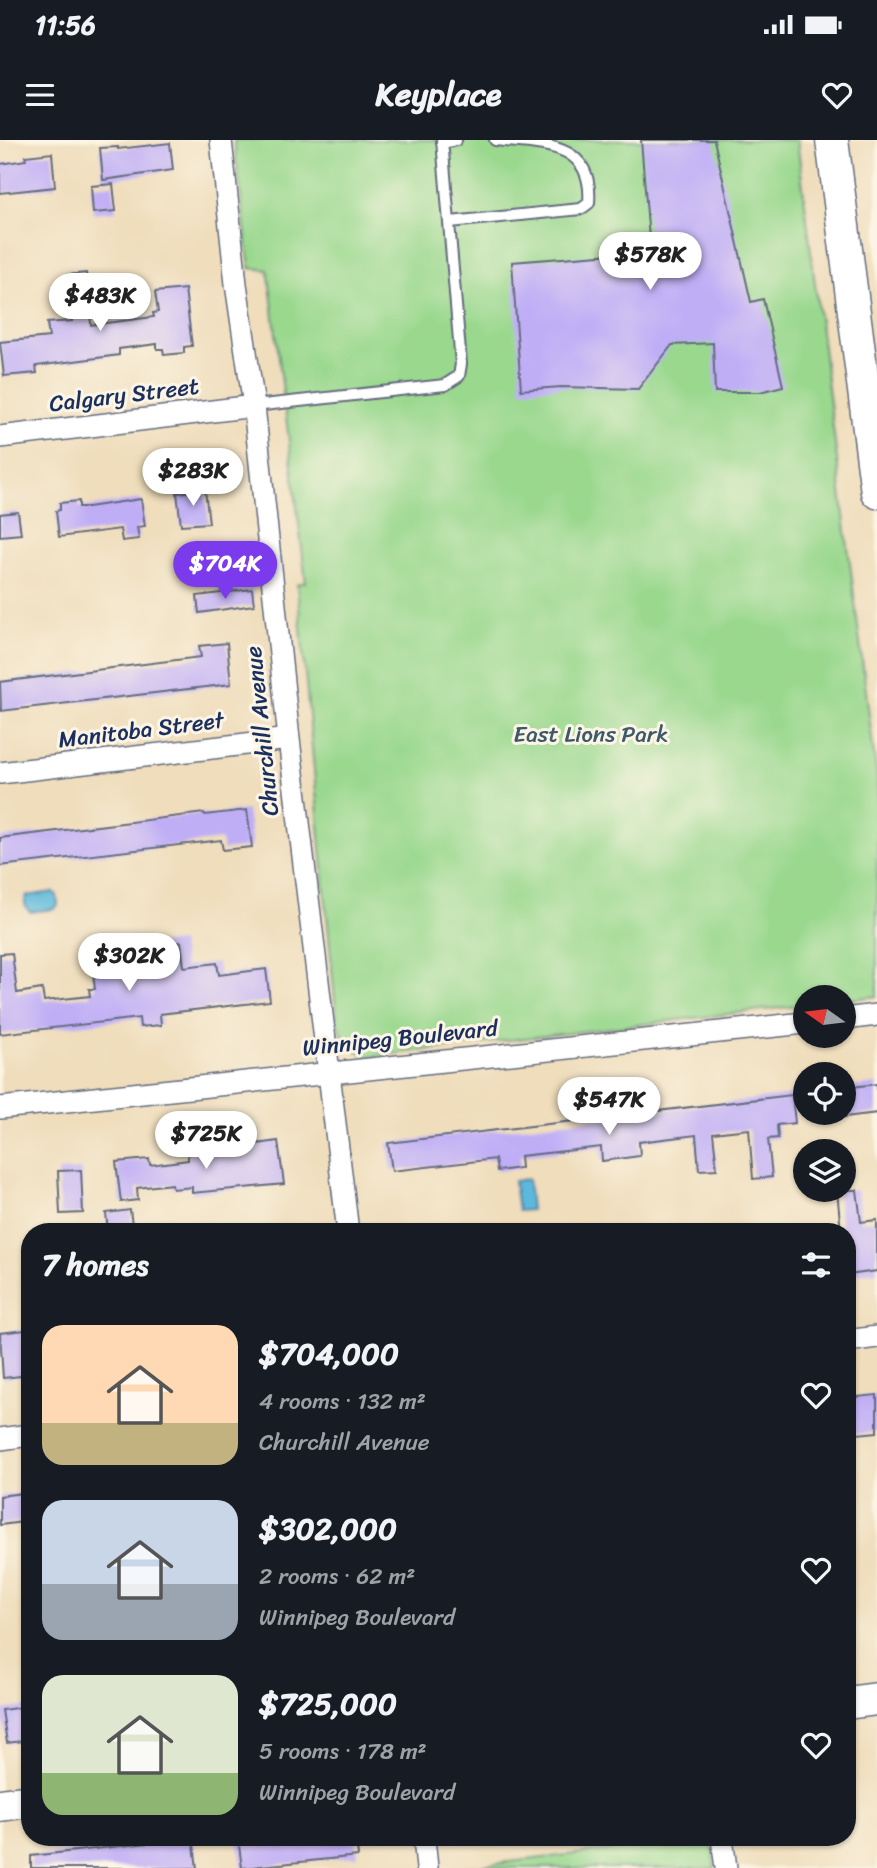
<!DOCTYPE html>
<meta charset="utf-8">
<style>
:root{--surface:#171b24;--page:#242831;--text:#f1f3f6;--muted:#9ea1a6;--accent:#7c3aed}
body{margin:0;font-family:Sriracha,sans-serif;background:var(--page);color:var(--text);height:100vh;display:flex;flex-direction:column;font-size:26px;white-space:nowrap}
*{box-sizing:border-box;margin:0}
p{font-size:23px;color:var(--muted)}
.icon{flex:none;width:38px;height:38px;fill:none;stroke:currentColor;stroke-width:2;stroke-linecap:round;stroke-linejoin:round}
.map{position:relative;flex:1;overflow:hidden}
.sheet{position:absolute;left:21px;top:1083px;width:835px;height:623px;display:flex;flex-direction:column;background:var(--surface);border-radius:28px;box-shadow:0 2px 5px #0004}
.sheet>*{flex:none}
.needle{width:46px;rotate:284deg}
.fabs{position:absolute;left:793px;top:845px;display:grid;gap:14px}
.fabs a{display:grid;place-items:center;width:63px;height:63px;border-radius:50%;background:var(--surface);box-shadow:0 2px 5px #0004;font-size:35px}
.price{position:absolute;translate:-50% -60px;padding:0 16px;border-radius:24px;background:#fff;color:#222;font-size:23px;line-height:46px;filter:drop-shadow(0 2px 4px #0008)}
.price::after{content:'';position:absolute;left:50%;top:42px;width:21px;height:16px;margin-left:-10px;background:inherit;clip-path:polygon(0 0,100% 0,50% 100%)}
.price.on{background:var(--accent);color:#fff}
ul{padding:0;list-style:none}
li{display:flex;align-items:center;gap:21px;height:175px;padding:0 21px}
li span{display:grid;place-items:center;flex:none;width:196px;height:140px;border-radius:21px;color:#555}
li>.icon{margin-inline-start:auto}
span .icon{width:84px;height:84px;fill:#fffc;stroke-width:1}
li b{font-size:30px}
h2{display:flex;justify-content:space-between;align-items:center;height:84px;padding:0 21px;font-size:30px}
.status{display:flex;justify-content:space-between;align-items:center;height:49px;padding:0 35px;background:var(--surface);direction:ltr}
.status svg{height:19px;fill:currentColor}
header{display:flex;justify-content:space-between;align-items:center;height:91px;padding:0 21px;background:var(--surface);font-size:32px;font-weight:800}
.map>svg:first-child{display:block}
.green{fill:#9ad88e;stroke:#5a8476;stroke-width:2}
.water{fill:#5db9db;stroke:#3c749c;stroke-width:2}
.building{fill:#bfaef6}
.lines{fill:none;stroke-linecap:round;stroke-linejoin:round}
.lane-casing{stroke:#656c7f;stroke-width:14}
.street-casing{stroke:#656c7f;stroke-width:24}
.secondary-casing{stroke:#656c7f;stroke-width:35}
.lane{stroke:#fff;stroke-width:10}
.street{stroke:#fff;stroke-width:21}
.secondary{stroke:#fff;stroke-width:32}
.labels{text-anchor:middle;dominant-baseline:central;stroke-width:6;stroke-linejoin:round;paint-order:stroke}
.street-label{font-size:23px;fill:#1b2f5e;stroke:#fcf5e5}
.park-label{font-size:23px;fill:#3b596a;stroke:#fcf5e5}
</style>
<div class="status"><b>11:56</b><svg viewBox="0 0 49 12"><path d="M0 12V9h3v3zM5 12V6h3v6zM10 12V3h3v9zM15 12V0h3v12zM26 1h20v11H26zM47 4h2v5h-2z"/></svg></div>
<header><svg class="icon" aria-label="menu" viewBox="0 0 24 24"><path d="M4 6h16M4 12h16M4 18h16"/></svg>Keyplace<svg class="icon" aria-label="heart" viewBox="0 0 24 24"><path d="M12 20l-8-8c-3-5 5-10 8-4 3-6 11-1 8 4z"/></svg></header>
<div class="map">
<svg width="877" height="1728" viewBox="0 0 877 1728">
<rect width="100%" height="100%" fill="#fcf5e5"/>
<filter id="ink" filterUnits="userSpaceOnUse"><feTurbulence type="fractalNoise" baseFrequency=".0143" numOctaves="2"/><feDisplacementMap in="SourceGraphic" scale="14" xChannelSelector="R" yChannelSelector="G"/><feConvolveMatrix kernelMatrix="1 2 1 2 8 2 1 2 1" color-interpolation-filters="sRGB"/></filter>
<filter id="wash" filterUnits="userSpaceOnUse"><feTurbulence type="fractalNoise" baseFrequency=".00686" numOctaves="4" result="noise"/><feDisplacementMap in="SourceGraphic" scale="28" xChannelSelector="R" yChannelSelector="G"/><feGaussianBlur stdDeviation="1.57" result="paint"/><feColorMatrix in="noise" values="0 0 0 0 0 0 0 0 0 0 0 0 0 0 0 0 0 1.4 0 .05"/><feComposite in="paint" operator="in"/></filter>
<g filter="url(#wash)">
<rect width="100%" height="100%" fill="#efddbb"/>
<path class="green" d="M234 0H797L877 639V856L844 860V858H805V865L368 917 348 906 337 883 297 444 306 442 270 144 268 130 250 128Z
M707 1698H711L715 1728H460Z"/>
<path class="water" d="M53 752 57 755 58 765 55 769 30 772C25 769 23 760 27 756Z
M528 1039 531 1070 518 1071 514 1041Z"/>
<g id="blocks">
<path class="building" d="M641 0H714L751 162 763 159 783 246 760 252H715L713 203 672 205 638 249 561 247 521 250 512 122 650 111Z
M170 3 173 30 103 40 100 8 118 7V9Z
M52 13 55 47 0 53V24L26 20 25 16Z
M113 44 116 71 93 73 91 46Z
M86 133 91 185 154 177 153 173 158 172 155 152 185 149 192 206 184 207V213L164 215 163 209H157V204L119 209V215L36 226 37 233 4 236 0 202 49 197 47 183 72 181 67 135Z
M205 350 209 383 181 385 177 353Z
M141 359 145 386 137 387 139 399 122 401 120 389 59 397 56 371 60 370V363L79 361V367H88Z
M18 372 21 394 0 396V374Z
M252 449 254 465 199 473 197 456Z
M227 503 231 544 1 571 0 542 201 517 199 506Z
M247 670 252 707 223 710 221 700 0 726V698L204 673 205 675Z
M181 802 184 827 217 823 219 835 266 829 270 861 160 874 161 885 140 887 139 878 0 894V814L12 813 17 853 42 849 44 861 90 856 89 849H95L90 810 117 807 120 832 160 827 157 804Z
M877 944V973L844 977V948Z
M792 955 795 983 777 985 778 998 768 999 772 1037 753 1039 749 989 713 993 717 1029 699 1030 696 995 639 1002 640 1016 602 1021 601 1007 520 1016 521 1028 497 1031 495 1019 392 1031 388 1003Z
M278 1001 284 1044 192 1053V1047L173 1049 172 1044 137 1048 138 1060 121 1062 116 1022 149 1019 150 1025 188 1020V1014Z
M81 1030 83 1073 60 1074 58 1031Z
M837 1050H857L861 1082 877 1080V1131L847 1135V1092H841Z
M130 1070 133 1092H108L106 1073Z
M25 1190 30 1235 3 1238 0 1193Z
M877 1255V1292L847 1295V1258Z
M30 1352V1381L0 1385V1356Z
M30 1566V1600L7 1603 2 1570Z
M193 1698 197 1728H31V1716Z
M238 1698H356L358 1716 242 1728Z"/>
</g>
</g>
<g filter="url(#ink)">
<use href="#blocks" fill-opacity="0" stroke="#656c7f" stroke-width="2"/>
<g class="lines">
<g class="lane-casing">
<path id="lane" d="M442 3 456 0
M450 82 581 69 589 63C594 0 540 5 495 0
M254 266 445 245 459 236 461 224 442 0"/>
</g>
<g class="street-casing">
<path id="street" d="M221 0 236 144 254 266 289 599 348 1092
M0 297 254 266
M0 633 289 599
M844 879 877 875
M0 968 805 883
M847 1201 877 1197
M0 1299 30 1295
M424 1698 427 1728
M722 1698 726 1728"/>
</g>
<g class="secondary-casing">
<path id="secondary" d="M832 0 877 352
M847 1563 877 1559
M0 1665 30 1661"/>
</g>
<use href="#lane" class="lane"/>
<use href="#street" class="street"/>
<use href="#secondary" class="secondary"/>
</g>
</g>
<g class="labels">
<g class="street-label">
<text transform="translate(124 255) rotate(-7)">Calgary Street</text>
<text transform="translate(141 590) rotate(-7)">Manitoba Street</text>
<text transform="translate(262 591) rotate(-96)">Churchill Avenue</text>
<text transform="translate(400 898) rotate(-6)">Winnipeg Boulevard</text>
</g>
<g class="park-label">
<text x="591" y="594">East Lions Park</text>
</g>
</g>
</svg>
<div class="fabs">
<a><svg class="needle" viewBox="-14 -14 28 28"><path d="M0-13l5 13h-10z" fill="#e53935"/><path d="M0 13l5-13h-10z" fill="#9ea1a6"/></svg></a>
<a><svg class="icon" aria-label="locate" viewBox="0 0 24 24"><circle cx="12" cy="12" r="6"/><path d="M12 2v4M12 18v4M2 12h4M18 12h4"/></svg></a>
<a><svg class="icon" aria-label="layers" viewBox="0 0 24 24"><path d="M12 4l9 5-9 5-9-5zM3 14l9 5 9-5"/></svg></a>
</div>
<b class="price" style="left:650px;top:152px">$578K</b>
<b class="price" style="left:100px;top:193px">$483K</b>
<b class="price" style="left:193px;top:368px">$283K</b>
<b class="price on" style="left:225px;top:461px">$704K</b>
<b class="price" style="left:129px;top:853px">$302K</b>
<b class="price" style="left:609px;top:997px">$547K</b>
<b class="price" style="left:206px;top:1031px">$725K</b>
<section class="sheet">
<h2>7 homes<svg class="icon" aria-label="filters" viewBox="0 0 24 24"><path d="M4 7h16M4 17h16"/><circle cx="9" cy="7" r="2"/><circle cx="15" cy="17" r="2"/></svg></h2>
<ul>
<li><span style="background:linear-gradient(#ffd9b3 70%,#c2b280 0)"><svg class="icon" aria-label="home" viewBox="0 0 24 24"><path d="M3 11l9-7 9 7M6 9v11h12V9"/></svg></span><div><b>$704,000</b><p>4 rooms · 132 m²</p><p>Churchill Avenue</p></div><svg class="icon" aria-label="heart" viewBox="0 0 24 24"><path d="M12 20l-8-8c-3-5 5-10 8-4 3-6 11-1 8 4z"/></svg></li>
<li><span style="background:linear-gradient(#c9d6e8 60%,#9aa5b1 0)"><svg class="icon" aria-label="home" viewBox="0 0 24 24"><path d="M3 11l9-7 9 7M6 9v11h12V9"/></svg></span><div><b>$302,000</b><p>2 rooms · 62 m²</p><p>Winnipeg Boulevard</p></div><svg class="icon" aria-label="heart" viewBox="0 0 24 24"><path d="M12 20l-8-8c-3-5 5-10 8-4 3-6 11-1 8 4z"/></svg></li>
<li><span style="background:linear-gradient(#dfe7d0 70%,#8fb573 0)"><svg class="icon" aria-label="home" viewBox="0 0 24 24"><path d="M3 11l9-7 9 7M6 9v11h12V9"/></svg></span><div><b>$725,000</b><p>5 rooms · 178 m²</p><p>Winnipeg Boulevard</p></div><svg class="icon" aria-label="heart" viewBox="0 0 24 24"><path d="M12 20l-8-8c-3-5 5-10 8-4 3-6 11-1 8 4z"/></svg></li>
</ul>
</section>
</div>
